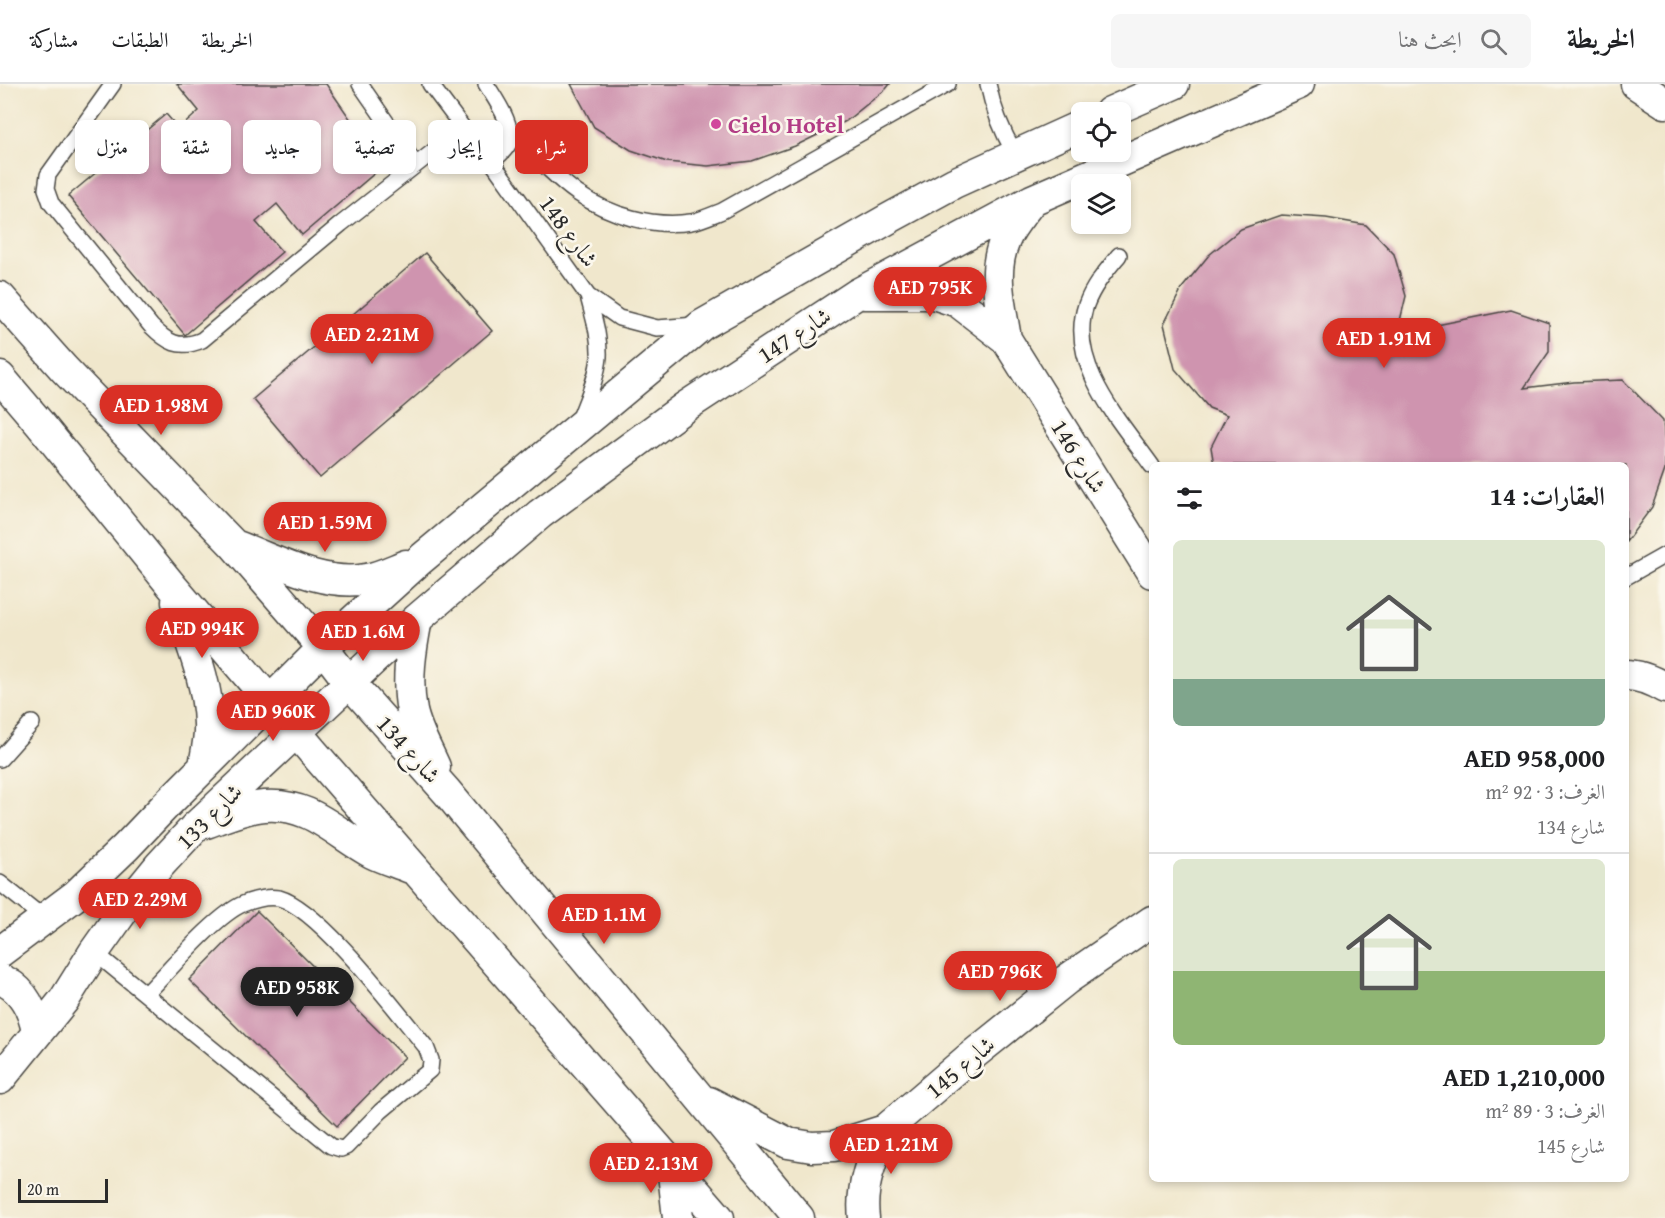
<!DOCTYPE html>
<html lang="ar">
<meta charset="utf-8">
<style>
:root{--surface:#fff;--page:#f6f6f6;--text:#202124;--muted:#757577;--line:#e0e0e0;--accent:#d93025}
body{margin:0;font-family:"Gentium Book Plus",Amiri,serif;background:var(--page);color:var(--text);direction:rtl;height:100vh;display:flex;flex-direction:column;font-size:22px;white-space:nowrap}
*{box-sizing:border-box;margin:0}
p{font-size:20px;color:var(--muted)}
.icon{flex:none;width:33px;height:33px;fill:none;stroke:currentColor;stroke-width:2;stroke-linecap:round;stroke-linejoin:round}
.map{position:relative;flex:1;overflow:hidden;direction:ltr}
.drawer{position:absolute;left:1149px;top:378px;width:480px;height:720px;display:flex;flex-direction:column;background:var(--surface);border-radius:9px;box-shadow:0 3px 9px #0003;direction:rtl}
.drawer>*{flex:none}
.top-card{position:absolute;left:18px;top:36px;width:570px;height:54px;direction:rtl;display:flex;gap:12px}
.tools{position:absolute;left:1071px;top:18px;display:grid;gap:12px}
.tools a{display:grid;place-items:center;width:60px;height:60px;border-radius:9px;background:var(--surface);box-shadow:0 3px 9px #0003;font-size:30px}
.scale{position:absolute;left:18px;bottom:15px;width:90px;box-sizing:border-box;padding-left:6px;border:3px solid #2b2b2b;border-top:0;font-size:16px;line-height:21px;white-space:nowrap;color:#2b2b2b;-webkit-text-stroke:4px #fbf7ec;paint-order:stroke}
.price{position:absolute;translate:-50% -51px;padding:0 14px;border-radius:21px;background:var(--accent);color:#fff;font-size:20px;line-height:39px;filter:drop-shadow(0 2px 3px #0008)}
.price::after{content:'';position:absolute;left:50%;top:36px;width:18px;height:14px;margin-left:-9px;background:inherit;clip-path:polygon(0 0,100% 0,50% 100%)}
.price.current{background:#222;color:#fff}
ul{padding:0;list-style:none}
li{display:grid;align-content:center;gap:12px;height:318px;padding:0 24px}
li+li{border-top:2px solid var(--line)}
li span{display:grid;place-items:center;height:186px;border-radius:9px;color:#555}
li>.icon{margin-inline-start:auto}
span .icon{width:108px;height:108px;fill:#fffc;stroke-width:1}
li b{font-size:26px}
h2{display:flex;justify-content:space-between;align-items:center;height:72px;padding:0 24px;font-size:26px}
.tag{padding:0 21px;border-radius:9px;background:var(--surface);box-shadow:0 3px 9px #0003;font-size:21px;line-height:54px}
.tag.current{background:var(--accent);color:#fff}
header{display:flex;align-items:center;gap:36px;box-sizing:border-box;height:84px;padding:0 30px;background:var(--surface);border-bottom:2px solid var(--line)}
header strong{font-size:28px}
nav{display:flex;gap:33px;margin-inline-start:auto;font-size:21px}
.search{width:420px;height:54px;background:var(--page);display:flex;align-items:center;gap:15px;box-sizing:border-box;padding:0 21px;border-radius:9px;color:var(--muted);font-size:22px}
.map>svg:first-child{display:block}
.building{fill:#cf94af}
.lines{fill:none;stroke-linecap:round;stroke-linejoin:round}
.service-casing{stroke:#494743;stroke-width:18}
.minor-casing{stroke:#494743;stroke-width:33}
.service{stroke:#fff;stroke-width:15}
.minor{stroke:#fff;stroke-width:30}
.hotel-dot{fill:#d1479c;stroke:#fbf7ec;stroke-width:2}
.labels{text-anchor:middle;dominant-baseline:central;stroke-width:5;stroke-linejoin:round;paint-order:stroke}
.hotel-label{font-size:24px;font-weight:bold;fill:#b23c85;stroke:#fbf7ec;text-anchor:start}
.street-label{font-size:24px;fill:#2b2b2b;stroke:#fbf7ec}
</style>
<header>
<strong>الخريطة</strong>
<div class="search"><svg class="icon" aria-label="search" viewBox="0 0 24 24"><circle cx="10" cy="10" r="6"/><path d="M15 15l6 6"/></svg>ابحث هنا</div>
<nav><a>الخريطة</a><a>الطبقات</a><a>مشاركة</a></nav>
</header>
<div class="map">
<svg width="1665" height="1134" viewBox="0 0 1665 1134">
<rect width="100%" height="100%" fill="#fbf7ec"/>
<filter id="ink" filterUnits="userSpaceOnUse"><feTurbulence type="fractalNoise" baseFrequency=".0167" numOctaves="2"/><feDisplacementMap in="SourceGraphic" scale="12" xChannelSelector="R" yChannelSelector="G"/><feConvolveMatrix kernelMatrix="1 2 1 2 8 2 1 2 1" color-interpolation-filters="sRGB"/></filter>
<filter id="wash" filterUnits="userSpaceOnUse"><feTurbulence type="fractalNoise" baseFrequency=".008" numOctaves="4" result="noise"/><feDisplacementMap in="SourceGraphic" scale="24" xChannelSelector="R" yChannelSelector="G"/><feGaussianBlur stdDeviation="1.35" result="paint"/><feColorMatrix in="noise" values="0 0 0 0 0 0 0 0 0 0 0 0 0 0 0 0 0 1.4 0 .05"/><feComposite in="paint" operator="in"/></filter>
<g filter="url(#wash)">
<rect width="100%" height="100%" fill="#f0e7cc"/>
<g id="blocks">
<path class="building" d="M177 0H326L383 82 302 151 277 120 256 138 282 168 185 251 68 112 166 30 179 45 199 27Z
M571 0H890L886 5 846 37 795 62 752 77 708 82 667 78 631 66 594 43Z
M1281 131 1326 134 1366 141 1394 170 1406 212 1397 249 1511 226 1549 239V268L1524 304 1574 298 1623 296 1663 337 1665 359V386L1652 423 1626 458V381H1214L1211 363 1227 331 1209 324 1175 285 1164 240 1182 204 1209 171 1241 145Z
M425 169 492 247 320 394 253 315Z
M257 827 405 973 337 1042 189 896Z"/>
</g>
</g>
<g filter="url(#ink)">
<use href="#blocks" fill-opacity="0" stroke="#494743" stroke-width="1.5"/>
<g class="lines">
<g class="service-casing">
<path id="service" d="M113 0 48 91 46 105 51 119 151 242C167 258 179 266 202 256L341 140 463 44
M360 0 416 81
M430 0 463 44 492 78 588 212 619 234 657 244 696 241
M486 0C495 15 516 43 508 61 505 67 497 73 492 78
M988 0C993 26 1002 47 1015 70
M510 46C531 67 553 92 577 109 609 131 653 144 691 138 701 136 712 131 722 127L948 0
M1119 171C1106 187 1093 202 1086 221 1066 279 1121 338 1152 382
M579 337C586 317 597 295 599 273 600 252 593 232 588 212
M1626 493 1665 471
M0 675 32 639
M0 799 45 835
M94 868 331 1062 341 1065 346 1063 381 1027 430 986 431 976 426 963C397 928 320 825 279 814 268 812 253 816 243 820 216 831 169 887 146 910"/>
</g>
<g class="minor-casing">
<path id="minor" d="M1636 0 1665 19
M1110 28 1174 0
M864 210H934L958 218 1006 255 1152 489
M0 213 64 285 233 460 323 564 349 598 447 708 799 1134
M1006 255C1001 222 991 188 1005 156 1010 143 1021 131 1029 120
M0 293 40 340 171 501 313 668 719 1134
M237 462C277 477 323 503 366 495 379 493 393 486 406 481
M177 518C190 558 208 598 209 640 210 654 206 669 204 682
M417 535C411 566 406 596 412 627 416 646 427 665 435 683
M1626 591C1640 591 1653 597 1665 604
M206 739C225 732 244 724 264 722 310 718 335 749 372 769 384 775 398 779 410 784
M0 868 76 811 126 763 166 721 323 564 420 476 702 241 888 135 954 99 1082 41
M0 895C23 904 33 926 37 948
M0 995 64 916 94 868 128 820 159 782 195 743 417 535 540 430 685 323 857 210 1032 116 1299 0
M709 1018 788 1059 812 1063 834 1062 885 1046 969 974 1066 896 1152 837
M672 1080 678 1134
M864 1134C860 1102 872 1074 885 1046"/>
</g>
<use href="#service" class="service"/>
<use href="#minor" class="minor"/>
</g>
</g>
<circle class="hotel-dot" cx="716" cy="40" r="6"/>
<g class="labels">
<g class="hotel-label">
<text x="728" y="40">Cielo Hotel</text>
</g>
<g class="street-label">
<text transform="translate(569 147) rotate(54)">شارع 148</text>
<text transform="translate(794 251) rotate(-33)">شارع 147</text>
<text transform="translate(1079 372) rotate(58)">شارع 146</text>
<text transform="translate(409 665) rotate(48)">شارع 134</text>
<text transform="translate(209 732) rotate(-45)">شارع 133</text>
<text transform="translate(960 983) rotate(-40)">شارع 145</text>
</g>
</g>
</svg>
<div class="tools">
<a><svg class="icon" aria-label="locate" viewBox="0 0 24 24"><circle cx="12" cy="12" r="6"/><path d="M12 2v4M12 18v4M2 12h4M18 12h4"/></svg></a>
<a><svg class="icon" aria-label="layers" viewBox="0 0 24 24"><path d="M12 4l9 5-9 5-9-5zM3 14l9 5 9-5"/></svg></a>
</div>
<div class="scale">20 m</div>
<b class="price" style="left:930px;top:234px">AED 795K</b>
<b class="price" style="left:372px;top:281px">AED 2.21M</b>
<b class="price" style="left:1384px;top:285px">AED 1.91M</b>
<b class="price" style="left:161px;top:352px">AED 1.98M</b>
<b class="price" style="left:325px;top:469px">AED 1.59M</b>
<b class="price" style="left:202px;top:575px">AED 994K</b>
<b class="price" style="left:363px;top:578px">AED 1.6M</b>
<b class="price" style="left:273px;top:658px">AED 960K</b>
<b class="price" style="left:140px;top:846px">AED 2.29M</b>
<b class="price" style="left:604px;top:861px">AED 1.1M</b>
<b class="price" style="left:1000px;top:918px">AED 796K</b>
<b class="price current" style="left:297px;top:934px">AED 958K</b>
<b class="price" style="left:891px;top:1091px">AED 1.21M</b>
<b class="price" style="left:651px;top:1110px">AED 2.13M</b>
<div class="top-card">
<a class="tag current">شراء</a>
<a class="tag">إيجار</a>
<a class="tag">تصفية</a>
<a class="tag">جديد</a>
<a class="tag">شقة</a>
<a class="tag">منزل</a>
</div>
<section class="drawer">
<h2>العقارات: 14<svg class="icon" aria-label="filters" viewBox="0 0 24 24"><path d="M4 7h16M4 17h16"/><circle cx="9" cy="7" r="2"/><circle cx="15" cy="17" r="2"/></svg></h2>
<ul>
<li><span style="background:linear-gradient(#dfe7d0 75%,#7fa58c 0)"><svg class="icon" aria-label="home" viewBox="0 0 24 24"><path d="M3 11l9-7 9 7M6 9v11h12V9"/></svg></span><div><b>AED 958,000</b><p>الغرف: 3 · 92 m²</p><p>شارع 134</p></div></li>
<li><span style="background:linear-gradient(#dfe7d0 60%,#8fb573 0)"><svg class="icon" aria-label="home" viewBox="0 0 24 24"><path d="M3 11l9-7 9 7M6 9v11h12V9"/></svg></span><div><b>AED 1,210,000</b><p>الغرف: 3 · 89 m²</p><p>شارع 145</p></div></li>
</ul>
</section>
</div>
